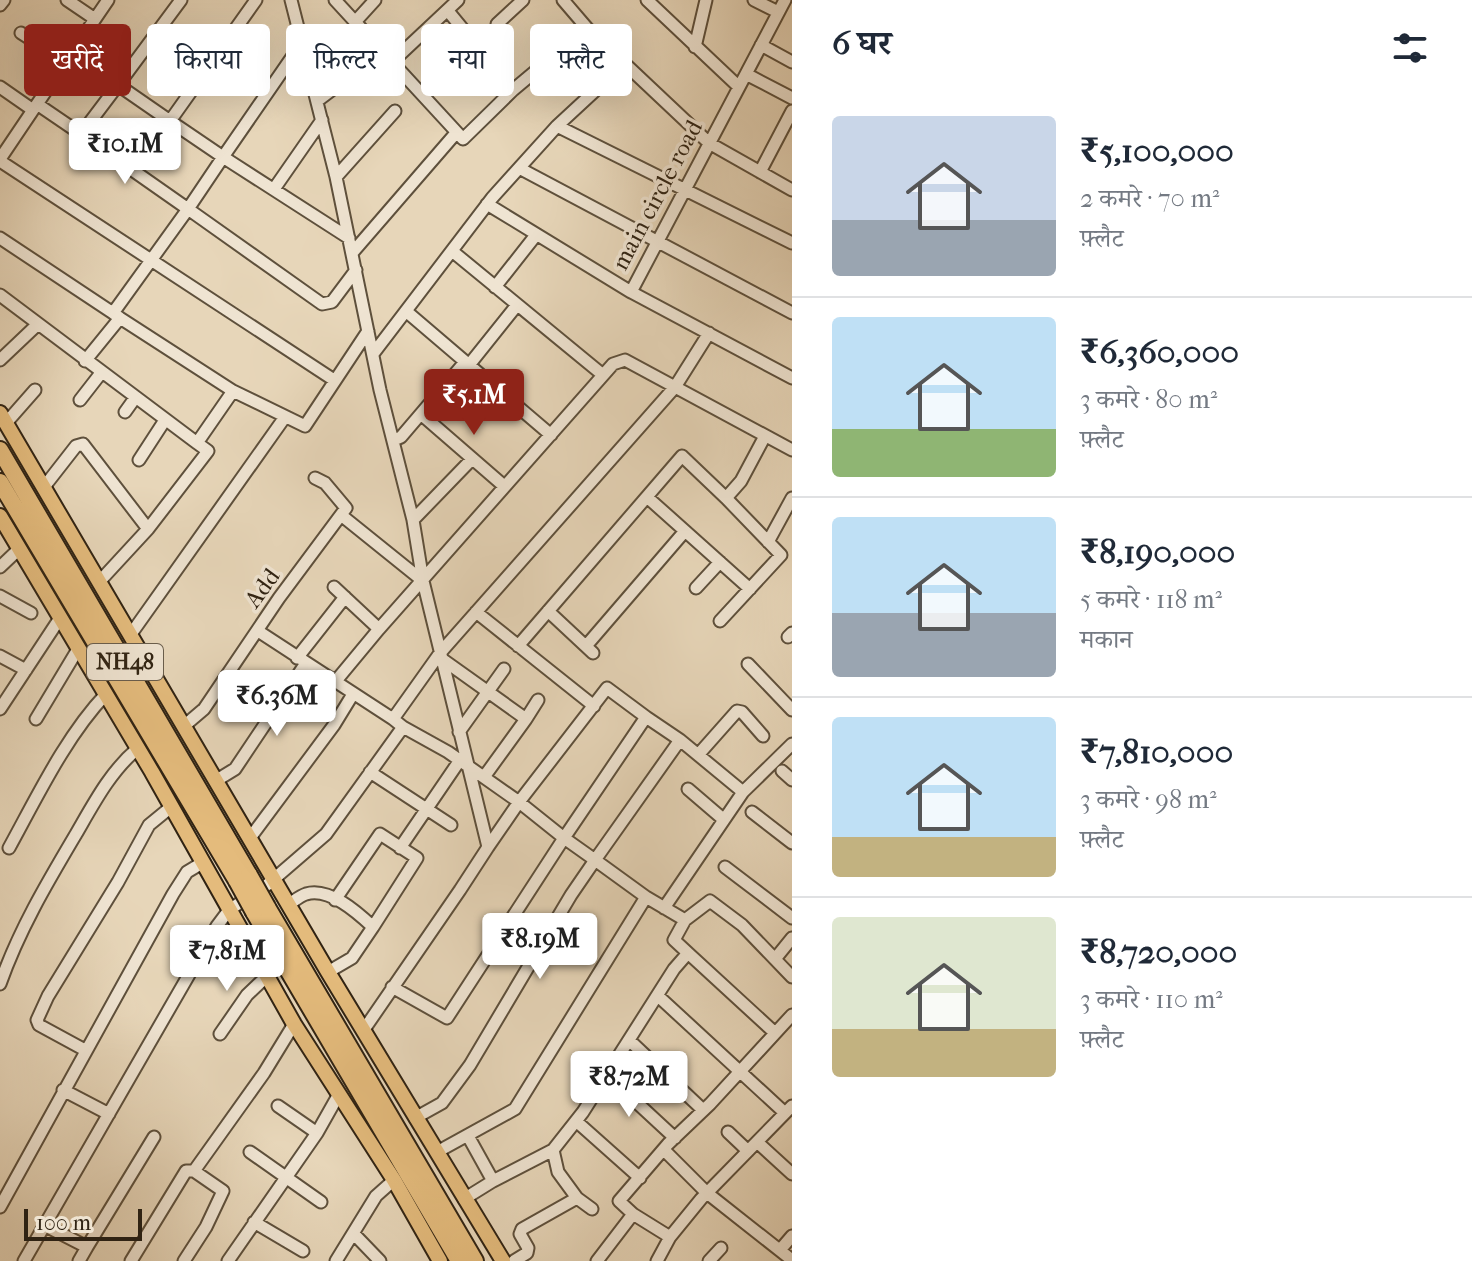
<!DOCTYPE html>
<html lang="hi">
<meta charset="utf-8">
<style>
:root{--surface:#fff;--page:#f2f2f3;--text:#1f2937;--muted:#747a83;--line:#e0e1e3;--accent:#8f2418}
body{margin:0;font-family:"IM FELL French Canon","Noto Serif Devanagari",serif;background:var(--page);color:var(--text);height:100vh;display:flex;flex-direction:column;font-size:30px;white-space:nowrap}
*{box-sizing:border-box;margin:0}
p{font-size:26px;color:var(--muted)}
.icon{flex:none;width:44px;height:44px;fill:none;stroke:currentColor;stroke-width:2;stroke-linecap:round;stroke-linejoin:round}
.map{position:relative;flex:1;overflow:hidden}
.panel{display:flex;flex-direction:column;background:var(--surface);width:680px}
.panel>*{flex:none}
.guide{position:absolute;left:24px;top:24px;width:648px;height:72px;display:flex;gap:16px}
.scale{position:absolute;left:24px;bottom:20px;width:118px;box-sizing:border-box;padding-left:8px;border:4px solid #302313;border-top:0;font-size:22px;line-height:28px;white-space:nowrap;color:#302313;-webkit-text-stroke:6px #efe4d2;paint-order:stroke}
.price{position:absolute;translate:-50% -68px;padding:0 18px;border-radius:8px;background:#fff;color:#222;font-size:26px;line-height:52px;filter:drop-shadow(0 2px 4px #0008)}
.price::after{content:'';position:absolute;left:50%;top:48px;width:24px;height:18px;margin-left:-12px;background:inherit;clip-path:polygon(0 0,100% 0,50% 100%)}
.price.current{background:var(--accent);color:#fff}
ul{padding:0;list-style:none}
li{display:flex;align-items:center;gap:24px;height:200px;padding:0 40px}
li+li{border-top:2px solid var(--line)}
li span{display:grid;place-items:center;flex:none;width:224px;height:160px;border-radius:8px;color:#555}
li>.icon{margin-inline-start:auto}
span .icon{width:96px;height:96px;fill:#fffc;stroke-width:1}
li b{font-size:34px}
h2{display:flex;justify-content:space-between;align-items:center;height:96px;padding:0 40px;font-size:34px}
.pill{padding:0 28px;border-radius:8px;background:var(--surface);box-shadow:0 8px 32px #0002;font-size:28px;line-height:72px}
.pill.current{background:var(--accent);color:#fff}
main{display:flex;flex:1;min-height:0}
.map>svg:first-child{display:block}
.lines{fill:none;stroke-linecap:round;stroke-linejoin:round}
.minor-casing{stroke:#5e503c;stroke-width:15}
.major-casing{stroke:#302313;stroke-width:18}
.highway-casing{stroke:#302313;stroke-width:20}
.minor{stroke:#efe4d2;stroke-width:11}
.major{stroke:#e4bb7c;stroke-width:14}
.highway{stroke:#e4bb7c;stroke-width:16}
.highway-bridge-casing{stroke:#302313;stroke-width:20;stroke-linecap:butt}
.highway-bridge{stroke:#e4bb7c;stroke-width:16}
.labels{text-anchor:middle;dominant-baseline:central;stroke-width:7;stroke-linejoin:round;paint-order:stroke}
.shield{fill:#efe4d2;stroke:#695d4c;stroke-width:2}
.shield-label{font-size:22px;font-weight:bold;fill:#302313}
.street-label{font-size:24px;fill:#302313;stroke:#efe4d2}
</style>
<main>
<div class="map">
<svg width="792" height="1261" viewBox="0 0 792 1261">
<rect width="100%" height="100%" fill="#e7d6b9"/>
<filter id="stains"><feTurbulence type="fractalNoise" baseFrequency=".0025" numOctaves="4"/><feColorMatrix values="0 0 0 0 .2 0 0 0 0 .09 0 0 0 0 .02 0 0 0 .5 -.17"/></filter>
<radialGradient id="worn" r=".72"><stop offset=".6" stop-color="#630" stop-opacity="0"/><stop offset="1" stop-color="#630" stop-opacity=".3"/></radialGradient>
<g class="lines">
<g class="minor-casing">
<path id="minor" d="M67 0 95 19
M256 0 170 121 223 157 301 44
M291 0 336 177 380 390 413 520 423 581 488 847 460 890 363 1031
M335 0 463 139 513 90 587 28
M563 0 587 28 709 143 792 190
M647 0 739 87
M754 0 778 12
M0 5 4 0
M448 11 513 90
M355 22 375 0
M497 24 523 0
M21 33 66 62
M761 45 792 62
M695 47 706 0
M392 62 458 0
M746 74 792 98
M0 87 33 110 0 159
M317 101 358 70
M37 104 81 134 118 85
M33 110 108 0
M170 121 118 85 181 0
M557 126 597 89
M81 134 188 209 113 313 120 318 233 391 305 426 368 331
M0 161 334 380
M519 168 792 313
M760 172 792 111
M336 177 395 111
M274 189 322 120
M487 204 631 292 792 378
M0 238 113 313
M349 238 223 157 188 209 322 304 332 302 356 270
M452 251 603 375
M353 252 456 133
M495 287 536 235
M631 292 785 0
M0 295 197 443
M407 312 551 435
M373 354 492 198 557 126 792 243
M0 360 38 324
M85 361 120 318
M469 365 517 305
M80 400 101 373
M125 412 135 398
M421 414 504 486
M6 423 35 390
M394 440 401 437 465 362
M139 460 165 420
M44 487 76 446 83 444 148 529
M647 497 750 589
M341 515 423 581
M413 520 472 459
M768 542 792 498
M0 567 19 549
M100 581 148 529 208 451 197 443 233 391
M334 587 379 629 335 682
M696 588 720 562
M0 596 31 613
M548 611 593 653
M476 612 594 706
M720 621 781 555 726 498
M379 629 613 364 625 360 792 450
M258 631 393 719
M131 634 285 417
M788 637 792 633
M518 646 682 456 726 498 741 481 765 436
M586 646 685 531
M0 656 26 670
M297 658 345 597
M442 659 526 719 484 777
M748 664 792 710
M0 709 60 618
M36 719 78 649
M526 719 538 700
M184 726 204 709 279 598 346 508 325 483 315 478
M403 727 448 752 519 802 607 688 646 717
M459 732 504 669
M698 755 737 711 742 712 763 736
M782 771 792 780
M370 772 451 825
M217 780 235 769 306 663
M688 789 723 819
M752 812 792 843
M250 838 334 725 353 694
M9 848C37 797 66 736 106 694
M400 848 460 760
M725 867 792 918
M335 900 380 834 417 858 373 927
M289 904C294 901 300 896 306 894 329 887 357 912 373 927L352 958 328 972
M664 908 743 792 792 744
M685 920 710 901 742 925 792 977
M688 953 774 1032
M775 959 792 938
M0 984C19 930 47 883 76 834 94 803 110 772 137 749
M392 987 447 1018 564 838 519 802 488 847
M658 996 785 1113
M792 1015 710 1104 668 1144 619 1201 633 1214 670 1237 701 1199 792 1106
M220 1034 247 995 267 976
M629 1040 703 1110
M85 1050 39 1025 37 1020 48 996 118 882 149 825 171 807
M607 1075 675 1138
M63 1090 109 1114
M278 1106 317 1133
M415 1118 442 1103 470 1065 571 895 595 860 564 838 646 717 680 740 743 792
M576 1121 640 1178
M728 1132 748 1151
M757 1142 792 1174
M664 1150 707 1193 792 1260
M250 1152 321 1202
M437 1152 515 1109 646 897 595 860 680 740
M493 1181 553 1150 583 1112 674 969 688 953 674 940 685 920 646 897
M577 1198 592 1209
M464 1199 493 1181 468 1136
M0 1207 173 894 187 872 202 863
M254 1222 303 1251
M46 1226 87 1247 154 1137
M354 1234 380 1261
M780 1250 792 1236
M24 1261 217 926 229 910 267 885 326 834 403 727 393 719 440 653 675 387 709 333
M79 1261 87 1247
M131 1261 186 1171H194
M184 1261 206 1227 223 1191 194 1171 264 1073 294 1024
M228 1261 317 1133 339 1094
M336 1261 376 1196 394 1180
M514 1261 527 1253 528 1248 520 1234 522 1229 577 1198 558 1172 553 1150
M597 1261 633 1214
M657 1261 670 1237
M709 1261 721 1248"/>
</g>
<g class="major-casing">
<path id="major" d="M0 413 328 972 503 1261
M0 516 152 772 294 1024 394 1180 440 1261"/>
</g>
<g class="highway-casing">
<path id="highway" d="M0 450 249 875
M0 482 237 881
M267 907 475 1261
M254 912 459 1261"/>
</g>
<use href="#minor" class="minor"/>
<use href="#major" class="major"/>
<use href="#highway" class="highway"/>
<g class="highway-bridge-casing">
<path id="highway-bridge" d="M249 875 267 907
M237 881 254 912"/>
</g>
<use href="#highway-bridge" class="highway-bridge"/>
</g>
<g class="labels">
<rect class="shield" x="87" y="644" width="76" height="36" rx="6"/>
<g class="shield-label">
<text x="125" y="662">NH48</text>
</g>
<g class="street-label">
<text transform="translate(657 195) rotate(-62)">main circle road</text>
<text transform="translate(262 588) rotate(-54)">Add</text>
</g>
</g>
<rect width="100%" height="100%" filter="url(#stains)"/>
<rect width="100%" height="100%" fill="url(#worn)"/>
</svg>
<div class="scale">100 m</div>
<b class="price" style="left:125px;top:186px">₹10.1M</b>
<b class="price current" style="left:474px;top:437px">₹5.1M</b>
<b class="price" style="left:277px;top:738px">₹6.36M</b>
<b class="price" style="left:540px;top:981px">₹8.19M</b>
<b class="price" style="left:227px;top:993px">₹7.81M</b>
<b class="price" style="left:629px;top:1119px">₹8.72M</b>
<div class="guide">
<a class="pill current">खरीदें</a>
<a class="pill">किराया</a>
<a class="pill">फ़िल्टर</a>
<a class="pill">नया</a>
<a class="pill">फ़्लैट</a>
</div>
</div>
<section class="panel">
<h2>6 घर<svg class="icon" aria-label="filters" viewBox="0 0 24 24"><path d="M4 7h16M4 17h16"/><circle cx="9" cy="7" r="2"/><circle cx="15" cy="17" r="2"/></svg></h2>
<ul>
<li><span style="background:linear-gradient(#c9d6e8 65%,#9aa5b1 0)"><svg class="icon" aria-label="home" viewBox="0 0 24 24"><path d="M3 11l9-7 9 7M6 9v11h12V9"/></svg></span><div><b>₹5,100,000</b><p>2 कमरे · 70 m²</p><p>फ़्लैट</p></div></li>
<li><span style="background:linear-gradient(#bfe0f5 70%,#8fb573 0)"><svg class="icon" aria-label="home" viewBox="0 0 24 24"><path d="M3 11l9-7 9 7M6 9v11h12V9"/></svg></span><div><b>₹6,360,000</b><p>3 कमरे · 80 m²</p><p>फ़्लैट</p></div></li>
<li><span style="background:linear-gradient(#bfe0f5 60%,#9aa5b1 0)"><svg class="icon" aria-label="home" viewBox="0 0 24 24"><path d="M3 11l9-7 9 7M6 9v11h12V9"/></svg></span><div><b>₹8,190,000</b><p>5 कमरे · 118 m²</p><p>मकान</p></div></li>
<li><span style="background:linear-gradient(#bfe0f5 75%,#c2b280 0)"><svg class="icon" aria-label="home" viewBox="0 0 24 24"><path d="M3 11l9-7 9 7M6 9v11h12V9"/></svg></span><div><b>₹7,810,000</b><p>3 कमरे · 98 m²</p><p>फ़्लैट</p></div></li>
<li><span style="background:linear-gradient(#dfe7d0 70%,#c2b280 0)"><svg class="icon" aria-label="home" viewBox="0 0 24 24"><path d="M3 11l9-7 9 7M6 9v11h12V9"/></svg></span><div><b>₹8,720,000</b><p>3 कमरे · 110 m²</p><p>फ़्लैट</p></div></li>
</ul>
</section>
</main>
